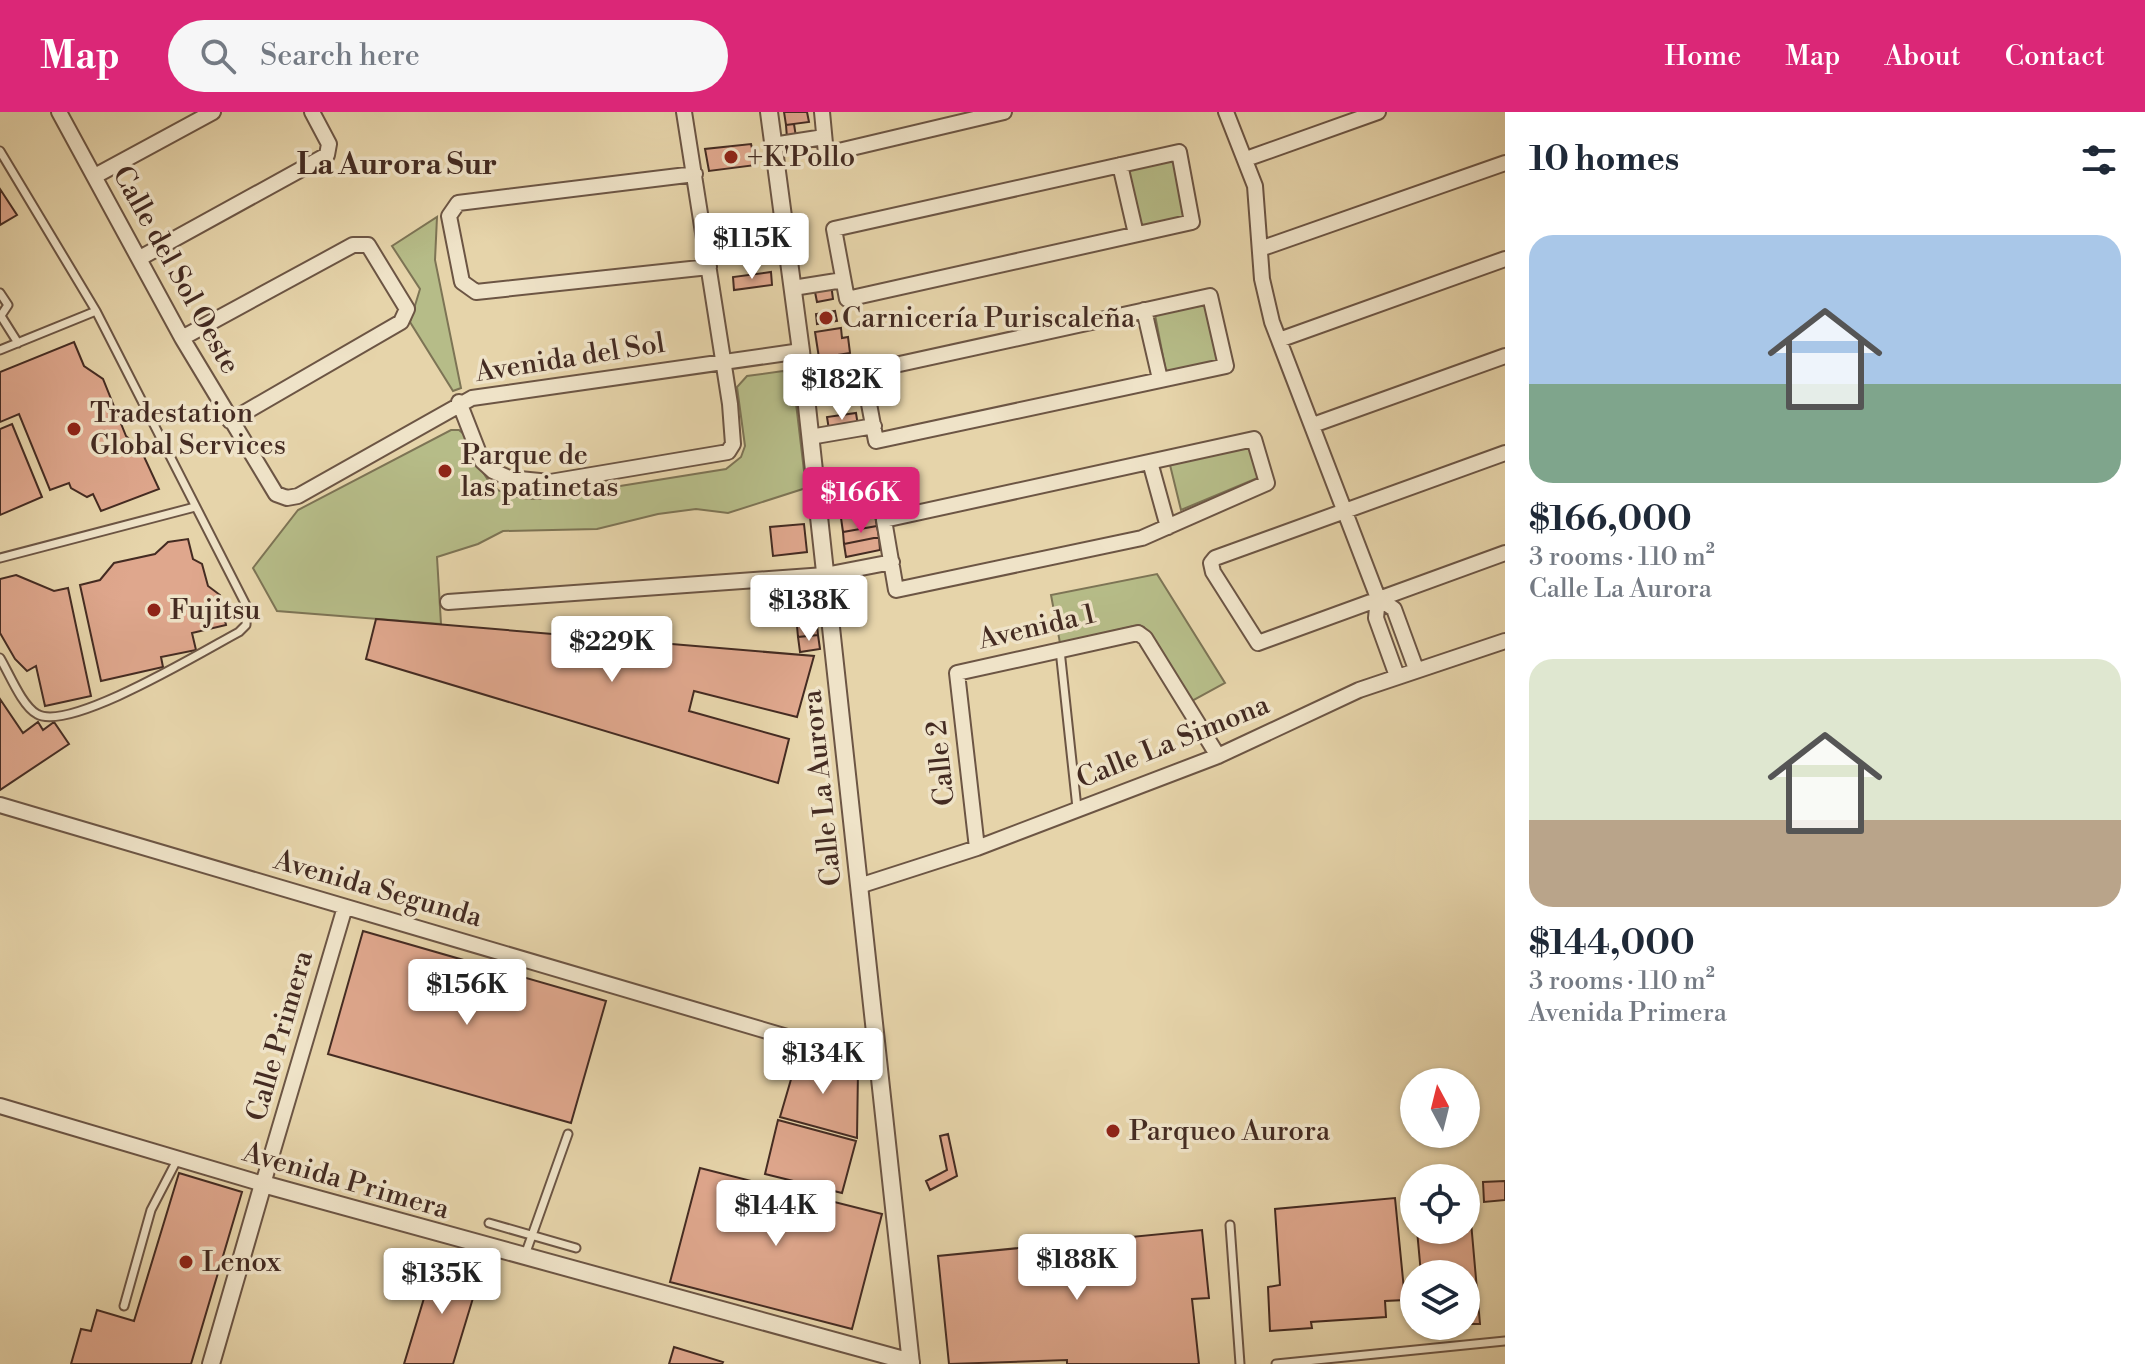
<!DOCTYPE html>
<meta charset="utf-8">
<style>
:root{--surface:#fff;--page:#f6f6f7;--text:#1f2937;--muted:#747a83;--accent:#db2777}
body{margin:0;font-family:"Libre Bodoni",serif;background:var(--page);color:var(--text);height:100vh;display:flex;flex-direction:column;font-size:30px;white-space:nowrap}
*{box-sizing:border-box;margin:0}
p{font-size:26px;color:var(--muted)}
.icon{flex:none;width:44px;height:44px;fill:none;stroke:currentColor;stroke-width:2;stroke-linecap:round;stroke-linejoin:round}
.map{position:relative;flex:1;overflow:hidden}
.drawer{display:flex;flex-direction:column;background:var(--surface);width:640px}
.drawer>*{flex:none}
.needle{width:52px;rotate:353deg}
.controls{position:absolute;left:1400px;top:956px;display:grid;gap:16px}
.controls a{display:grid;place-items:center;width:80px;height:80px;border-radius:50%;background:var(--surface);box-shadow:0 2px 6px #0004;font-size:40px}
.price{position:absolute;translate:-50% -68px;padding:0 18px;border-radius:8px;background:#fff;color:#222;font-size:26px;line-height:52px;filter:drop-shadow(0 2px 4px #0008)}
.price::after{content:'';position:absolute;left:50%;top:48px;width:24px;height:18px;margin-left:-12px;background:inherit;clip-path:polygon(0 0,100% 0,50% 100%)}
.price.on{background:var(--accent);color:#fff}
ul{padding:0;list-style:none}
li{display:grid;align-content:center;gap:16px;height:424px;padding:0 24px}
li span{display:grid;place-items:center;height:248px;border-radius:24px;color:#555}
li>.icon{margin-inline-start:auto}
span .icon{width:144px;height:144px;fill:#fffc;stroke-width:1}
li b{font-size:34px}
h2{display:flex;justify-content:space-between;align-items:center;height:96px;padding:0 24px;font-size:34px}
header{display:flex;align-items:center;gap:48px;box-sizing:border-box;height:112px;padding:0 40px;background:var(--accent);color:#fff}
header strong{font-size:38px}
nav{display:flex;gap:44px;margin-inline-start:auto;font-size:28px}
.search{width:560px;height:72px;background:var(--page);display:flex;align-items:center;gap:20px;box-sizing:border-box;padding:0 28px;border-radius:44px;color:var(--muted);font-size:30px}
main{display:flex;flex:1;min-height:0}
.map>svg:first-child{display:block}
.green{fill:#b6bc88;stroke:#7d7455;stroke-width:2}
.building{fill:#dfa78d;stroke:#442b22;stroke-width:2}
.lines{fill:none;stroke-linecap:round;stroke-linejoin:round}
.service-casing{stroke:#6c5544;stroke-width:11}
.minor-casing{stroke:#6c5544;stroke-width:18}
.tertiary-casing{stroke:#6c5544;stroke-width:20}
.service{stroke:#efe3c8;stroke-width:7}
.minor{stroke:#efe3c8;stroke-width:14}
.tertiary{stroke:#efe3c8;stroke-width:16}
.poi-dot{fill:#8f2418;stroke:#efe3c8;stroke-width:3}
.labels{text-anchor:middle;dominant-baseline:central;stroke-width:7;stroke-linejoin:round;paint-order:stroke}
.poi-label{font-size:28px;fill:#442b22;stroke:#efe3c8;text-anchor:start}
.street-label{font-size:28px;fill:#442b22;stroke:#efe3c8}
.neighbourhood-label{font-size:30px;font-weight:bold;fill:#442b22;stroke:#efe3c8}
</style>
<header>
<strong>Map</strong>
<div class="search"><svg class="icon" aria-label="search" viewBox="0 0 24 24"><circle cx="10" cy="10" r="6"/><path d="M15 15l6 6"/></svg>Search here</div>
<nav><a>Home</a><a>Map</a><a>About</a><a>Contact</a></nav>
</header>
<main>
<div class="map">
<svg width="1505" height="1252" viewBox="0 0 1505 1252">
<rect width="100%" height="100%" fill="#e6d4aa"/>
<filter id="stains"><feTurbulence type="fractalNoise" baseFrequency=".0025" numOctaves="4"/><feColorMatrix values="0 0 0 0 .2 0 0 0 0 .09 0 0 0 0 .02 0 0 0 .5 -.17"/></filter>
<radialGradient id="worn" r=".72"><stop offset=".6" stop-color="#630" stop-opacity="0"/><stop offset="1" stop-color="#630" stop-opacity=".3"/></radialGradient>
<path class="green" d="M1176 45 1189 107 1139 117 1127 55Z
M437 105 435 148 461 276 453 279 410 210 420 177 392 134Z
M1209 192 1220 249 1166 260 1155 203Z
M783 259 793 266 806 376 728 401 696 397 658 402 597 417 503 419 478 432 437 445 441 512 277 499 253 456 298 398 451 318H459L466 324C488 367 485 386 539 387L726 357 741 345 745 334 737 275 747 264Z
M1250 333 1260 365 1181 398 1170 353Z
M1157 462 1225 571 1192 589 1144 515 1139 513 1060 531 1051 483Z"/>
<path class="building" d="M784 0H807L809 10 786 13Z
M794 12 796 25 787 26 786 13Z
M751 32 756 53 709 59 705 37Z
M0 77 17 103 0 113Z
M771 160 772 173 734 178 733 165Z
M831 172 833 187 817 190 814 175Z
M835 199 837 209 817 212 816 202Z
M841 216 842 226 848 225 850 241 819 246 815 220Z
M74 230 84 254 103 267 126 324 141 338 159 377 101 399 93 382 87 385 71 376 69 371 50 378 19 302 0 310V260Z
M846 242 850 258 821 262 819 246Z
M856 301 858 314 829 318 827 305Z
M12 312 42 385 0 403V317Z
M864 363 868 388 839 392 836 367Z
M871 388 872 399 841 406 839 392Z
M874 399 877 414 843 420 841 406Z
M804 412 807 440 773 444 770 415Z
M877 414 879 425 844 432 843 420Z
M879 425 880 438 846 445 844 432Z
M188 427 193 447 202 452 208 474 220 483 226 513 192 521 196 538 161 545 163 555 101 569 80 473 100 468 114 451 155 442 168 430Z
M16 463 54 479 68 476 91 584 45 594 36 554 27 559 15 547 0 521V467Z
M813 494 815 503 796 506 794 495Z
M815 503 817 512 797 514 796 506Z
M376 507 612 527 814 544 797 605 694 579 689 599 789 627 778 671 366 547Z
M817 512 818 523 798 525 797 514Z
M818 523 820 537 800 540 798 525Z
M0 587 23 621 38 610 43 618 54 610 69 632 0 678Z
M363 819 606 889 571 1011 328 942Z
M799 940 858 958 857 1026 780 1005Z
M778 1008 856 1029 842 1081 765 1062Z
M948 1022 957 1064 930 1078 926 1069 947 1058 940 1024Z
M700 1056 882 1102 852 1217 670 1170Z
M179 1061 242 1080 191 1252H71L81 1217 91 1219 97 1198 134 1209Z
M1505 1069V1088L1484 1090 1483 1070Z
M1468 1076 1480 1212H1466V1162H1421L1417 1118H1466Z
M1395 1086 1405 1188 1385 1189 1386 1205 1311 1210 1312 1216 1270 1219 1268 1175 1280 1173 1275 1097Z
M1202 1118 1209 1186 1192 1187 1199 1252H1067V1248L949 1252 938 1144Z
M435 1150 480 1163 453 1252H404Z
M674 1235 723 1250 722 1252H669Z"/>
<g class="lines">
<g class="service-casing">
<path id="service" d="M0 39 96 199 247 495 246 513 239 520C205 538 69 621 37 602 22 594 9 561 0 546
M0 181 8 193 0 205
M1 204 18 231
M0 238 96 199
M0 446 195 395
M1060 538 1077 696
M489 1111 576 1136
M1230 1113 1240 1252
M525 1143 568 1022
M124 1194 151 1098 177 1048
M1276 1252 1505 1229"/>
</g>
<g class="minor-casing">
<path id="minor" d="M59 0 182 226 276 382 287 386 298 384 472 286 801 239
M822 0 826 42 1004 0
M1226 0 1255 74 1262 167 1272 210 1378 486 1376 506 1397 564
M773 33 824 25
M1179 40 1192 110 847 187 834 117Z
M1246 47 1378 0
M1120 53 1136 122
M695 62 458 91 449 104 462 170 476 180 709 155
M95 64 213 0
M1260 137 1505 51
M140 146 327 43 329 32 312 0
M793 176 843 168
M1210 184 1226 254 876 329 863 260Z
M1144 198 1160 267
M182 226 353 133H368L407 197 401 210 230 309
M1279 228 1505 147
M459 290 482 349 493 359 509 366 550 370 728 340 733 332 730 292 684 0
M1313 313 1505 244
M810 325 874 314
M1254 327 1267 371 1142 426 896 478 884 408Z
M1505 341 1215 446 1211 451 1213 460 1258 531 1505 441
M1150 350 1168 415
M1378 486 1394 497 1416 557
M448 490 825 463 892 450
M0 693 879 952
M977 736 957 561 1138 521 1145 526 1218 644
M859 774 977 736 1218 644 1359 578 1505 529
M0 994 263 1072 345 795"/>
</g>
<g class="tertiary-casing">
<path id="tertiary" d="M769 0 801 239 911 1252
M211 1252 263 1072 911 1250"/>
</g>
<use href="#service" class="service"/>
<use href="#minor" class="minor"/>
<use href="#tertiary" class="tertiary"/>
</g>
<g class="poi-dot">
<circle cx="731" cy="45" r="8"/>
<circle cx="826" cy="206" r="8"/>
<circle cx="74" cy="317" r="8"/>
<circle cx="445" cy="359" r="8"/>
<circle cx="154" cy="498" r="8"/>
<circle cx="1113" cy="1019" r="8"/>
<circle cx="186" cy="1150" r="8"/>
</g>
<g class="labels">
<g class="poi-label">
<text x="747" y="45">+K'Pollo</text>
<text x="842" y="206">Carnicería Puriscaleña</text>
<text x="90" y="301">Tradestation<tspan x="90" dy="32">Global Services</tspan></text>
<text x="461" y="343">Parque de<tspan x="461" dy="32">las patinetas</tspan></text>
<text x="170" y="498">Fujitsu</text>
<text x="1129" y="1019">Parqueo Aurora</text>
<text x="202" y="1150">Lenox</text>
</g>
<g class="street-label">
<text transform="translate(176 158) rotate(61)">Calle del Sol Oeste</text>
<text transform="translate(570 246) rotate(-9)">Avenida del Sol</text>
<text transform="translate(1037 515) rotate(-13)">Avenida 1</text>
<text transform="translate(1173 630) rotate(-22)">Calle La Simona</text>
<text transform="translate(941 651) rotate(-96)">Calle 2</text>
<text transform="translate(822 676) rotate(-96)">Calle La Aurora</text>
<text transform="translate(378 777) rotate(16)">Avenida Segunda</text>
<text transform="translate(280 924) rotate(-74)">Calle Primera</text>
<text transform="translate(346 1069) rotate(16)">Avenida Primera</text>
</g>
<g class="neighbourhood-label">
<text x="397" y="53">La Aurora Sur</text>
</g>
</g>
<rect width="100%" height="100%" filter="url(#stains)"/>
<rect width="100%" height="100%" fill="url(#worn)"/>
</svg>
<div class="controls">
<a><svg class="needle" viewBox="-14 -14 28 28"><path d="M0-13l5 13h-10z" fill="#e53935"/><path d="M0 13l5-13h-10z" fill="#747a83"/></svg></a>
<a><svg class="icon" aria-label="locate" viewBox="0 0 24 24"><circle cx="12" cy="12" r="6"/><path d="M12 2v4M12 18v4M2 12h4M18 12h4"/></svg></a>
<a><svg class="icon" aria-label="layers" viewBox="0 0 24 24"><path d="M12 4l9 5-9 5-9-5zM3 14l9 5 9-5"/></svg></a>
</div>
<b class="price" style="left:752px;top:169px">$115K</b>
<b class="price" style="left:842px;top:310px">$182K</b>
<b class="price on" style="left:861px;top:423px">$166K</b>
<b class="price" style="left:809px;top:531px">$138K</b>
<b class="price" style="left:612px;top:572px">$229K</b>
<b class="price" style="left:467px;top:915px">$156K</b>
<b class="price" style="left:823px;top:984px">$134K</b>
<b class="price" style="left:776px;top:1136px">$144K</b>
<b class="price" style="left:1077px;top:1190px">$188K</b>
<b class="price" style="left:442px;top:1204px">$135K</b>
</div>
<section class="drawer">
<h2>10 homes<svg class="icon" aria-label="filters" viewBox="0 0 24 24"><path d="M4 7h16M4 17h16"/><circle cx="9" cy="7" r="2"/><circle cx="15" cy="17" r="2"/></svg></h2>
<ul>
<li><span style="background:linear-gradient(#a9c7e8 60%,#7fa58c 0)"><svg class="icon" aria-label="home" viewBox="0 0 24 24"><path d="M3 11l9-7 9 7M6 9v11h12V9"/></svg></span><div><b>$166,000</b><p>3 rooms · 110 m²</p><p>Calle La Aurora</p></div></li>
<li><span style="background:linear-gradient(#dfe7d0 65%,#b9a48a 0)"><svg class="icon" aria-label="home" viewBox="0 0 24 24"><path d="M3 11l9-7 9 7M6 9v11h12V9"/></svg></span><div><b>$144,000</b><p>3 rooms · 110 m²</p><p>Avenida Primera</p></div></li>
</ul>
</section>
</main>
